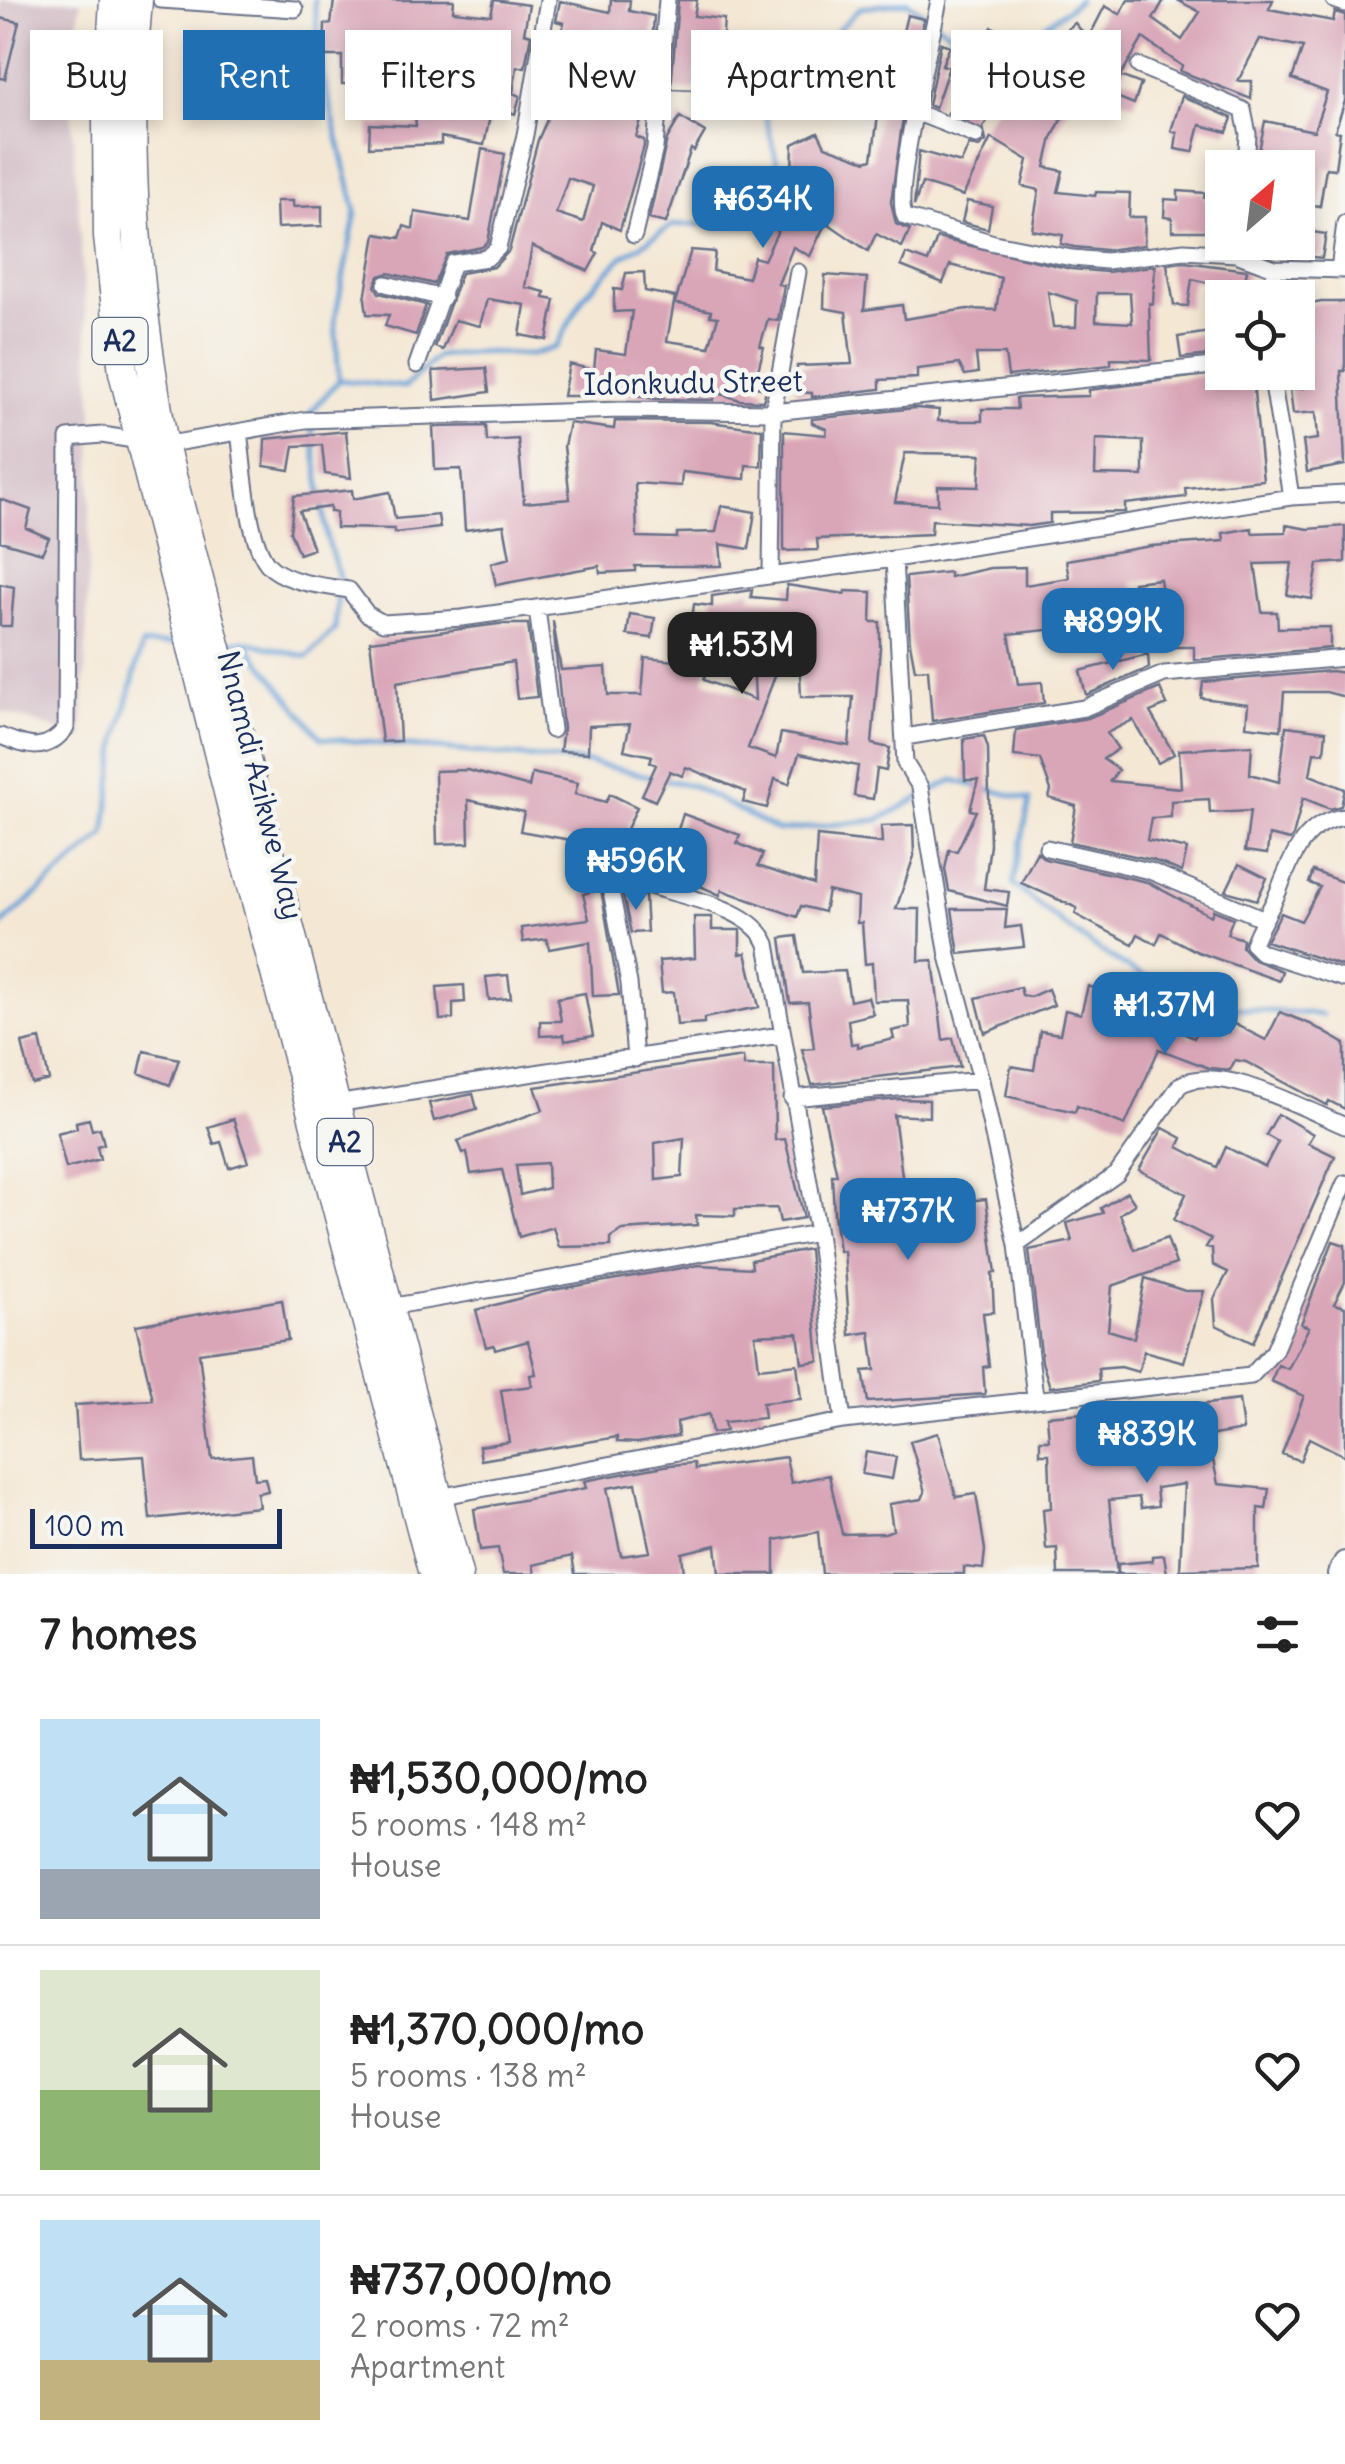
<!DOCTYPE html>
<meta charset="utf-8">
<style>
:root{--surface:#fff;--page:#f6f6f6;--text:#222;--muted:#767676;--line:#e0e0e0;--accent:#1f6fb2}
body{margin:0;font-family:Delius,sans-serif;background:var(--page);color:var(--text);height:100vh;display:flex;flex-direction:column;font-size:38px;white-space:nowrap}
*{box-sizing:border-box;margin:0}
p{font-size:32px;color:var(--muted)}
.icon{flex:none;width:55px;height:55px;fill:none;stroke:currentColor;stroke-width:2;stroke-linecap:round;stroke-linejoin:round}
.map{position:relative;height:1574px;overflow:hidden}
.side{display:flex;flex-direction:column;background:var(--surface);flex:1}
.side>*{flex:none}
.banner{position:absolute;left:30px;top:30px;width:1285px;height:90px;display:flex;gap:20px}
.needle{width:65px;rotate:28deg}
.controls{position:absolute;left:1205px;top:150px;display:grid;gap:20px}
.controls a{display:grid;place-items:center;width:110px;height:110px;border-radius:0px;background:var(--surface);box-shadow:0 5px 15px #0003;font-size:50px}
.scale{position:absolute;left:30px;bottom:25px;width:252px;box-sizing:border-box;padding-left:10px;border:5px solid #1b2f5e;border-top:0;font-size:28px;line-height:35px;white-space:nowrap;color:#1b2f5e;-webkit-text-stroke:8px #f6f6f2;paint-order:stroke}
.price{position:absolute;translate:-50% -85px;padding:0 22px;border-radius:20px;background:var(--accent);color:#fff;font-size:32px;line-height:65px;filter:drop-shadow(0 2px 5px #0008)}
.price::after{content:'';position:absolute;left:50%;top:60px;width:30px;height:22px;margin-left:-15px;background:inherit;clip-path:polygon(0 0,100% 0,50% 100%)}
.price.selected{background:#222;color:#fff}
ul{padding:0;list-style:none}
li{display:flex;align-items:center;gap:30px;height:250px;padding:0 40px}
li+li{border-top:2px solid var(--line)}
li span{display:grid;place-items:center;flex:none;width:280px;height:200px;border-radius:0px;color:#555}
li>.icon{margin-inline-start:auto}
span .icon{width:120px;height:120px;fill:#fffc;stroke-width:1}
li b{font-size:42px}
h2{display:flex;justify-content:space-between;align-items:center;height:120px;padding:0 40px;font-size:42px}
.chip{padding:0 35px;border-radius:0px;background:var(--surface);box-shadow:0 5px 15px #0003;font-size:35px;line-height:90px}
.chip.selected{background:var(--accent);color:#fff}
.map>svg:first-child{display:block}
.industrial{fill:#d2bdc6}
.lines{fill:none;stroke-linecap:round;stroke-linejoin:round}
.stream{stroke:#68a0d6;stroke-width:5}
.building{fill:#d9a6b8;fill-rule:evenodd}
.minor-casing{stroke:#677088;stroke-width:19}
.secondary-casing{stroke:#677088;stroke-width:26}
.trunk-casing{stroke:#677088;stroke-width:31}
.minor{stroke:#fff;stroke-width:15}
.secondary{stroke:#fff;stroke-width:22}
.trunk{stroke:#fff;stroke-width:28}
.labels{text-anchor:middle;dominant-baseline:central;stroke-width:9;stroke-linejoin:round;paint-order:stroke}
.shield{fill:#f6f6f2;stroke:#5d6b8a;stroke-width:2.5}
.shield-label{font-size:28px;font-weight:bold;fill:#1b2f5e}
.street-label{font-size:30px;fill:#1b2f5e;stroke:#f6f6f2}
</style>
<div class="map">
<svg width="1345" height="1574" viewBox="0 0 1345 1574">
<rect width="100%" height="100%" fill="#f6f6f2"/>
<filter id="ink" filterUnits="userSpaceOnUse"><feTurbulence type="fractalNoise" baseFrequency=".01" numOctaves="2"/><feDisplacementMap in="SourceGraphic" scale="20" xChannelSelector="R" yChannelSelector="G"/><feConvolveMatrix kernelMatrix="1 2 1 2 8 2 1 2 1" color-interpolation-filters="sRGB"/></filter>
<filter id="wash" filterUnits="userSpaceOnUse"><feTurbulence type="fractalNoise" baseFrequency=".0048" numOctaves="4" result="noise"/><feDisplacementMap in="SourceGraphic" scale="40" xChannelSelector="R" yChannelSelector="G"/><feGaussianBlur stdDeviation="2.25" result="paint"/><feColorMatrix in="noise" values="0 0 0 0 0 0 0 0 0 0 0 0 0 0 0 0 0 1.4 0 .05"/><feComposite in="paint" operator="in"/></filter>
<g filter="url(#wash)">
<rect width="100%" height="100%" fill="#f4e8d5"/>
<path class="industrial" d="M0 0H81L70 93 93 415 83 738 0 711Z"/>
<g class="lines">
<path class="stream" d="M314 0 323 76 356 212 335 319 339 380
M244 641 321 738 591 763 693 786 778 831 878 820 953 780 1030 800 1013 884C1071 933 1145 989 1220 1005 1253 1012 1289 1011 1322 1015
M227 642 244 641 307 657 335 630 339 577 327 539 310 413 339 380 405 387 438 356 484 352 531 355 556 347 584 296 622 257 673 225 770 222 780 174 759 91 812 56 860 8 907 2 995 64 1079 0
M0 926 105 834 118 739 142 645 181 643"/>
</g>
<g id="blocks">
<path class="building" d="M334 0H454L453 11 491 15 494 0 529 5 524 33 531 35 525 67H517L513 93 520 96 515 114 492 106 484 145 441 137V144L369 147 370 124 416 126 414 106 423 105 425 60 365 59 366 84H342V56H324L325 24H331Z
M611 0H630L629 11 654 16 649 88 630 87 648 98 636 137 644 140V146L620 230 602 222 594 251 598 253 588 271 532 246 525 287 545 292 544 298 555 300 547 340 520 335 525 305 487 299 480 326 455 320 443 350 435 347 461 273 494 267 509 251 538 140 572 63 555 58 564 23 556 21 560 1 610 12ZM591 31 618 37 611 68 583 59ZM568 178 593 186 583 222 556 213Z
M678 0H697L694 16 724 19 720 73 698 71 697 90 671 89Z
M1128 0H1164L1153 19 1182 40 1200 12 1177 0H1273L1269 9 1333 21 1335 12 1345 15V101L1335 131 1340 132 1335 169 1326 168 1320 206 1298 203V168H1273L1275 159 1258 156 1265 121 1314 131 1327 92 1292 79 1303 47 1260 39 1238 81H1252L1251 99 1180 71 1182 66 1143 38 1120 76 1141 84 1134 104 1094 88 1103 48 1098 46 1052 138 1045 167 1063 171 1058 192 1095 196 1096 192 1130 193 1129 217H1145L1144 245 1106 250 1074 247 1061 244 1063 235 1032 230 1039 190 1022 186 1028 160 991 138 963 196 922 183 914 206 919 151 961 163 969 145 979 147 986 141 983 127 1020 70 1036 80 1048 58 1042 50 1075 23 1088 39 1105 6 1120 14Z
M907 15 924 19 911 74 848 72 838 84 848 94 906 97 891 202 896 224 910 230 902 247 876 234 868 251 826 222 810 256 793 247 778 284 784 285 778 321 768 319 760 346 764 347 754 386 766 390 763 401 740 400 715 392 714 400 655 399 597 388V396H563L569 364 594 370 596 350 626 354 632 311 614 312V289L622 290 626 273 644 272 645 291 675 297 667 341 709 347 718 317 710 316 711 311 675 303 691 250 715 252 713 271 748 278 754 257 764 260 783 220 790 223 798 208 808 214 814 202 821 206 836 177 792 172 793 144 818 132 825 146 866 161 872 159 878 116 779 99 784 76 804 81 805 66 819 67 820 59 832 60 833 48 879 55 880 38 901 40Z
M0 18 19 22 5 79 0 78Z
M992 27 1008 34 968 121 948 113 989 56 980 51Z
M941 43 950 46 942 65 949 67 935 108 928 105Z
M1182 96 1232 118 1227 132 1200 125 1193 152 1175 149 1177 133 1171 131Z
M680 117 705 132 694 151 691 149 666 223 649 219 667 139Z
M482 149 505 154 488 242 482 247 447 254 434 284 389 273 379 276 375 286 379 293 426 305 416 335 385 326 389 315 367 314 365 299 376 234 400 238 404 226 413 229 415 212 470 221Z
M1178 191 1205 193 1204 198 1222 204V239L1207 231H1172V218L1164 217 1165 199 1178 200Z
M276 201H293V207L322 206V226L277 228Z
M967 201 992 206 988 229 962 222Z
M1298 230 1326 234 1322 258 1293 255Z
M937 238 1071 269 1107 272 1155 266 1153 304 1149 303 1151 360 1111 359V365L1008 376 1005 354H976L978 373 965 375 959 364 917 369V378L880 380V389L812 397V393L796 392 797 366 852 364 846 312 824 308 825 275 867 278 864 310 902 305 904 319 967 309 996 310 1001 278 950 265 943 283 901 266 906 254 928 262ZM1048 292 1077 301 1076 327H1053ZM1097 293H1130L1132 323 1096 321Z
M1184 262 1247 270 1242 298H1218L1220 286 1192 279 1188 306 1174 305 1167 264Z
M1321 302H1345V371H1341L1345 465 1307 472 1303 441 1318 439 1316 412 1293 414 1290 389 1303 388 1298 307Z
M1222 330V354L1181 358 1178 337Z
M486 368 489 392 435 400 433 371Z
M1230 372H1252L1263 480 1185 488 1186 497 1125 504V512L1050 513V523L1029 526 932 520 931 534 817 539 818 550 784 551V431L826 435 827 429 812 423V419L916 408 939 410 938 421H982V409H1017L1016 398 1089 396V390ZM1096 439 1143 441V476L1095 475ZM905 453 981 454 979 487 938 486V504L895 502Z
M615 421 710 422 762 429 761 466 746 465 745 479 682 472 681 486 635 483 637 537 677 538V533L716 532 721 506 755 512 749 549 720 544 722 566H635V571L600 573 599 566 496 585 491 563 510 558 504 525 465 530 461 469 435 470 433 427 486 426 487 441 518 439 524 503 570 499 564 446 569 423 614 429Z
M346 431 351 478 325 474 322 445 294 446 290 470 264 466 265 439Z
M352 490 353 499 390 492 395 519 438 515 440 528 394 533V529L336 528V512H330V507L299 511 313 549 299 554 290 532 294 496Z
M0 499 31 510 26 528 49 538 42 553 0 541Z
M1286 525 1308 529 1345 526V562L1318 564 1312 599 1287 595 1292 563 1255 564 1262 612H1277L1278 628 1330 627V648L1194 660V647H1136V621L1100 624 1102 636 1076 639 1074 627 1009 634 1018 684 1042 682 1044 703 932 721 928 669 915 670 910 643 906 577 949 572 950 577 990 568 1025 567V585L1069 578 1066 560 1151 546 1224 541 1223 533 1252 528V533L1286 532ZM1160 579 1166 619 1136 618 1133 582Z
M0 584 14 587 11 626H0Z
M787 585 845 594V591L872 592 871 622H880V648L872 744 890 748 886 771 877 769 873 799 854 796 858 766 799 754 789 784 775 779 767 808 743 802 746 792 686 767 682 776 670 771 655 801 642 795 656 765 650 762 652 756 624 750 630 724 589 726 588 753 560 751 563 729 553 621 561 670 606 667 608 695H642L645 658 707 664 704 680 755 700 753 658 782 657 748 748 776 758 781 733 849 746 853 697H801L800 673 792 672 799 637 785 632V628L691 627 694 604 712 606V596L752 590 751 597 786 600Z
M630 614 655 618 652 638 627 635Z
M499 624H528L537 697 517 699 513 662 397 682 400 741 382 742 370 641Z
M1148 654 1149 668 1086 695 1080 671Z
M1331 671 1345 673V697L1326 692H1284L1281 730 1246 726 1248 704 1201 698 1203 682Z
M1160 688 1167 705 1150 712 1174 754 1158 763 1133 720 1107 733 1118 749 1103 759 1118 770 1110 781 1181 788 1179 750 1252 745 1250 774 1279 782 1286 726 1326 731 1324 753 1314 752 1310 775 1345 789 1341 806 1330 809 1303 798 1293 836 1290 840 1269 835 1267 854 1245 851 1250 811 1210 813 1209 799 1171 801V817L1151 818 1147 840 1187 849 1182 872 1153 860 1070 842 1076 806 1049 798 1051 790 1040 759 1014 756 1016 730 1088 718Z
M984 736 988 748 990 845 984 889 1009 892 1007 906 949 891 945 869 949 850 957 851 976 811 970 810 978 780H965L964 739Z
M467 770 529 787 532 773 578 783 575 794 606 802 610 794 637 807 613 860 585 847 587 843 520 831 524 812 468 800 469 843 437 844 435 771Z
M683 814 740 835 737 843 763 854 758 866 814 885 817 836 882 843 881 826 913 825 914 856 896 909H920L919 961 933 960 943 1040 953 1038 960 1067 812 1085 802 1049 814 1048 808 1002 790 1003 781 938 797 936 803 973 845 971 850 1001 868 997 873 1014 848 1020 851 1044 858 1043V1047L894 1039 892 1031 910 1027 908 1000 874 1001 872 963 865 964 862 923H857L858 898 828 891 824 912 801 906 797 917 722 890 720 895 665 870Z
M1037 852 1045 859 1147 882 1211 916 1213 910 1233 918 1227 934 1243 939 1242 947 1254 960 1282 971 1279 981 1198 952 1161 933 1156 944 1138 934 1133 944 1097 926 1075 914 1077 908 1021 883Z
M1239 864 1267 878 1257 900 1226 891Z
M1313 871 1345 883V967L1266 941 1281 913 1301 921 1320 887 1309 883Z
M601 889 619 995 593 996 590 942 549 949 547 939 523 942 521 928 589 919 583 894Z
M623 895 645 896 647 932 631 933Z
M952 909H1007L1005 928 1021 926 1024 947 959 954Z
M694 917H712V930H740V954L746 953 759 1007 704 1018V1023L677 1025 674 992 662 993 659 961 695 958Z
M508 975 511 998 489 1000 486 977Z
M464 985 465 1002 453 1003V1019L440 1020 437 987Z
M1088 986 1174 1015 1169 1027 1194 1038 1202 1020 1228 1032 1232 1023 1266 1040 1280 1012 1310 1024 1345 1044V1109L1329 1101 1327 1105 1246 1062 1235 1060 1230 1070 1209 1068 1159 1049 1125 1125 1077 1106 1075 1112 1006 1096 1011 1066 1034 1070 1040 1031 1060 1034 1065 1010 1081 1014Z
M1020 987 1022 995 1030 997 1048 989 1054 1005 985 1033 976 998Z
M585 993 593 1036 565 1041 564 1035 540 1036V1021H561L557 998Z
M40 1039 49 1080 32 1084 22 1043Z
M144 1051 179 1059 170 1085 139 1073Z
M743 1057 744 1066H774L775 1140 785 1139 804 1218 780 1222 777 1208 735 1209V1216L696 1215 697 1225 622 1230 611 1237V1246L559 1247 553 1227 519 1237 502 1170 471 1174 467 1152 463 1153 458 1141 543 1110 535 1087ZM684 1138 682 1177 656 1180 655 1143ZM547 1163 548 1188 520 1195 516 1165Z
M473 1094 477 1109 434 1121 429 1103Z
M900 1099 929 1100V1117L894 1115 906 1206 986 1199 996 1273H992L994 1312 983 1313 989 1366 983 1367 985 1394 868 1402 863 1371 875 1370 870 1332 850 1335 844 1251H839L834 1214 832 1175H837L822 1106Z
M1278 1114 1313 1134 1308 1143 1335 1156 1253 1343 1216 1325 1214 1299 1228 1272 1213 1265 1212 1248 1206 1247 1211 1239 1174 1220 1186 1194 1139 1170 1163 1128 1182 1138 1178 1147 1217 1167 1226 1147 1265 1167 1278 1142 1266 1135Z
M89 1119 92 1130 100 1128 104 1144 97 1146 100 1159 66 1168 57 1133 77 1128 76 1122Z
M233 1119 248 1162 229 1168 221 1142 214 1144 208 1127Z
M1127 1192 1135 1204 1120 1214 1135 1250 1167 1238 1176 1264 1112 1286 1108 1330 1134 1338 1145 1278 1185 1291H1204L1184 1362 1144 1351 1138 1372 1121 1367 1098 1369 1099 1381 1050 1387 1042 1362 1029 1250 1072 1241 1067 1223 1103 1213 1101 1208Z
M1333 1241 1345 1245V1282L1334 1304 1345 1307V1456L1309 1438 1300 1461 1282 1454 1304 1396 1271 1381 1278 1365 1288 1369 1309 1327 1301 1324Z
M809 1249 819 1361 802 1363 798 1333 755 1335 759 1368 797 1364 801 1399 762 1403 764 1418 724 1422 726 1431 712 1433 709 1414 677 1422 678 1436 637 1443 617 1442V1437L481 1460 479 1446 509 1442 501 1390 532 1386 530 1375 536 1374 528 1341 495 1350 494 1345 486 1347 476 1310 547 1291 699 1265 752 1268 751 1260Z
M282 1300 288 1340 199 1353 212 1459 252 1455 255 1479 265 1478 268 1491 257 1493 259 1507 150 1519 144 1456 79 1460 75 1405 153 1400 136 1325Z
M1239 1400 1243 1430 1208 1436 1218 1484 1269 1489 1266 1509 1258 1508V1568L1180 1570 1184 1484 1156 1488 1158 1506 1141 1508 1139 1497 1109 1500 1117 1574H1058L1057 1548 1046 1549 1043 1509 1051 1508 1049 1454H1040V1440H1049L1047 1416 1083 1413 1084 1419Z
M938 1433 956 1497 976 1494 985 1550 983 1569 964 1567V1574H822L818 1532 775 1540V1574H719L716 1545 682 1553 684 1574H575L572 1556 533 1565 535 1574H503L498 1548 480 1550 474 1509 586 1488 584 1481 670 1465 694 1463 695 1469 786 1457 791 1483 829 1475 842 1534 885 1533 893 1530 889 1504 922 1499 925 1492 910 1441ZM636 1483 650 1552 621 1556 607 1488Z
M866 1452 896 1457 892 1479 862 1474Z
M1164 1555 1167 1574H1118V1564L1152 1561V1556Z"/>
</g>
</g>
<g filter="url(#ink)">
<use href="#blocks" fill-opacity="0" stroke="#677088" stroke-width="2.5"/>
<g class="lines">
<g class="minor-casing">
<path id="minor" d="M161 0 295 9
M939 0C933 35 891 194 905 217L994 243 1072 258 1106 261 1184 251 1236 254 1274 268 1345 270
M1334 0 1345 4
M1139 66 1243 110 1248 134 1246 168
M849 83 921 86
M915 112 976 136
M634 235 655 148 667 0
M1339 270 1345 223
M386 284 443 298
M1273 298 1274 268
M417 365 453 263 487 258 498 248 525 135 548 0
M1271 372 1291 497
M239 432C244 464 247 551 273 569 293 584 326 586 349 590L367 614 383 623 462 618 894 559 1291 497 1345 494
M164 445 305 420 621 410 773 412 1222 365
M894 559 905 763 920 787 948 956 981 1080 1017 1245 1035 1397
M771 574 773 412 798 272
M537 608 552 730
M0 736C29 747 45 754 66 728L68 438 102 435 140 441
M905 737 1084 708 1164 674 1345 658
M1345 817C1306 821 1292 856 1280 887 1273 907 1260 924 1253 944L1261 952 1345 979
M1047 848 1150 871 1262 918
M644 884C680 897 751 906 767 944L818 1233 843 1421
M612 896 629 983 635 1059
M792 1098 981 1080
M335 1104 780 1035
M1017 1245 1117 1174 1180 1085C1221 1062 1304 1109 1345 1126
M389 1307 818 1233
M438 1497 843 1421 1251 1376 1274 1351 1345 1183"/>
</g>
<g class="secondary-casing">
<path id="secondary" d="M1339 1574 1345 1563"/>
</g>
<g class="trunk-casing">
<path id="trunk" d="M114 0 107 121 108 237 123 372 240 840 433 1574
M138 0C124 152 137 295 164 445L458 1574"/>
</g>
<use href="#minor" class="minor"/>
<use href="#secondary" class="secondary"/>
<use href="#trunk" class="trunk"/>
</g>
</g>
<g class="labels">
<g class="shield">
<rect x="92.5" y="318" width="55" height="46" rx="8"/>
<rect x="317.5" y="1119" width="55" height="46" rx="8"/>
</g>
<g class="shield-label">
<text x="120" y="341">A2</text>
<text x="345" y="1142">A2</text>
</g>
<g class="street-label">
<text transform="translate(693 382) rotate(-1)">Idonkudu Street</text>
<text transform="translate(261 785) rotate(76)">Nnamdi Azikwe Way</text>
</g>
</g>
</svg>
<div class="controls">
<a><svg class="needle" viewBox="-14 -14 28 28"><path d="M0-13l5 13h-10z" fill="#e53935"/><path d="M0 13l5-13h-10z" fill="#767676"/></svg></a>
<a><svg class="icon" aria-label="locate" viewBox="0 0 24 24"><circle cx="12" cy="12" r="6"/><path d="M12 2v4M12 18v4M2 12h4M18 12h4"/></svg></a>
</div>
<div class="scale">100 m</div>
<b class="price" style="left:763px;top:251px">₦634K</b>
<b class="price" style="left:1113px;top:673px">₦899K</b>
<b class="price selected" style="left:742px;top:697px">₦1.53M</b>
<b class="price" style="left:636px;top:913px">₦596K</b>
<b class="price" style="left:1165px;top:1057px">₦1.37M</b>
<b class="price" style="left:908px;top:1263px">₦737K</b>
<b class="price" style="left:1147px;top:1486px">₦839K</b>
<div class="banner">
<a class="chip">Buy</a>
<a class="chip selected">Rent</a>
<a class="chip">Filters</a>
<a class="chip">New</a>
<a class="chip">Apartment</a>
<a class="chip">House</a>
</div>
</div>
<section class="side">
<h2>7 homes<svg class="icon" aria-label="filters" viewBox="0 0 24 24"><path d="M4 7h16M4 17h16"/><circle cx="9" cy="7" r="2"/><circle cx="15" cy="17" r="2"/></svg></h2>
<ul>
<li><span style="background:linear-gradient(#bfe0f5 75%,#9aa5b1 0)"><svg class="icon" aria-label="home" viewBox="0 0 24 24"><path d="M3 11l9-7 9 7M6 9v11h12V9"/></svg></span><div><b>₦1,530,000/mo</b><p>5 rooms · 148 m²</p><p>House</p></div><svg class="icon" aria-label="heart" viewBox="0 0 24 24"><path d="M12 20l-8-8c-3-5 5-10 8-4 3-6 11-1 8 4z"/></svg></li>
<li><span style="background:linear-gradient(#dfe7d0 60%,#8fb573 0)"><svg class="icon" aria-label="home" viewBox="0 0 24 24"><path d="M3 11l9-7 9 7M6 9v11h12V9"/></svg></span><div><b>₦1,370,000/mo</b><p>5 rooms · 138 m²</p><p>House</p></div><svg class="icon" aria-label="heart" viewBox="0 0 24 24"><path d="M12 20l-8-8c-3-5 5-10 8-4 3-6 11-1 8 4z"/></svg></li>
<li><span style="background:linear-gradient(#bfe0f5 70%,#c2b280 0)"><svg class="icon" aria-label="home" viewBox="0 0 24 24"><path d="M3 11l9-7 9 7M6 9v11h12V9"/></svg></span><div><b>₦737,000/mo</b><p>2 rooms · 72 m²</p><p>Apartment</p></div><svg class="icon" aria-label="heart" viewBox="0 0 24 24"><path d="M12 20l-8-8c-3-5 5-10 8-4 3-6 11-1 8 4z"/></svg></li>
</ul>
</section>
